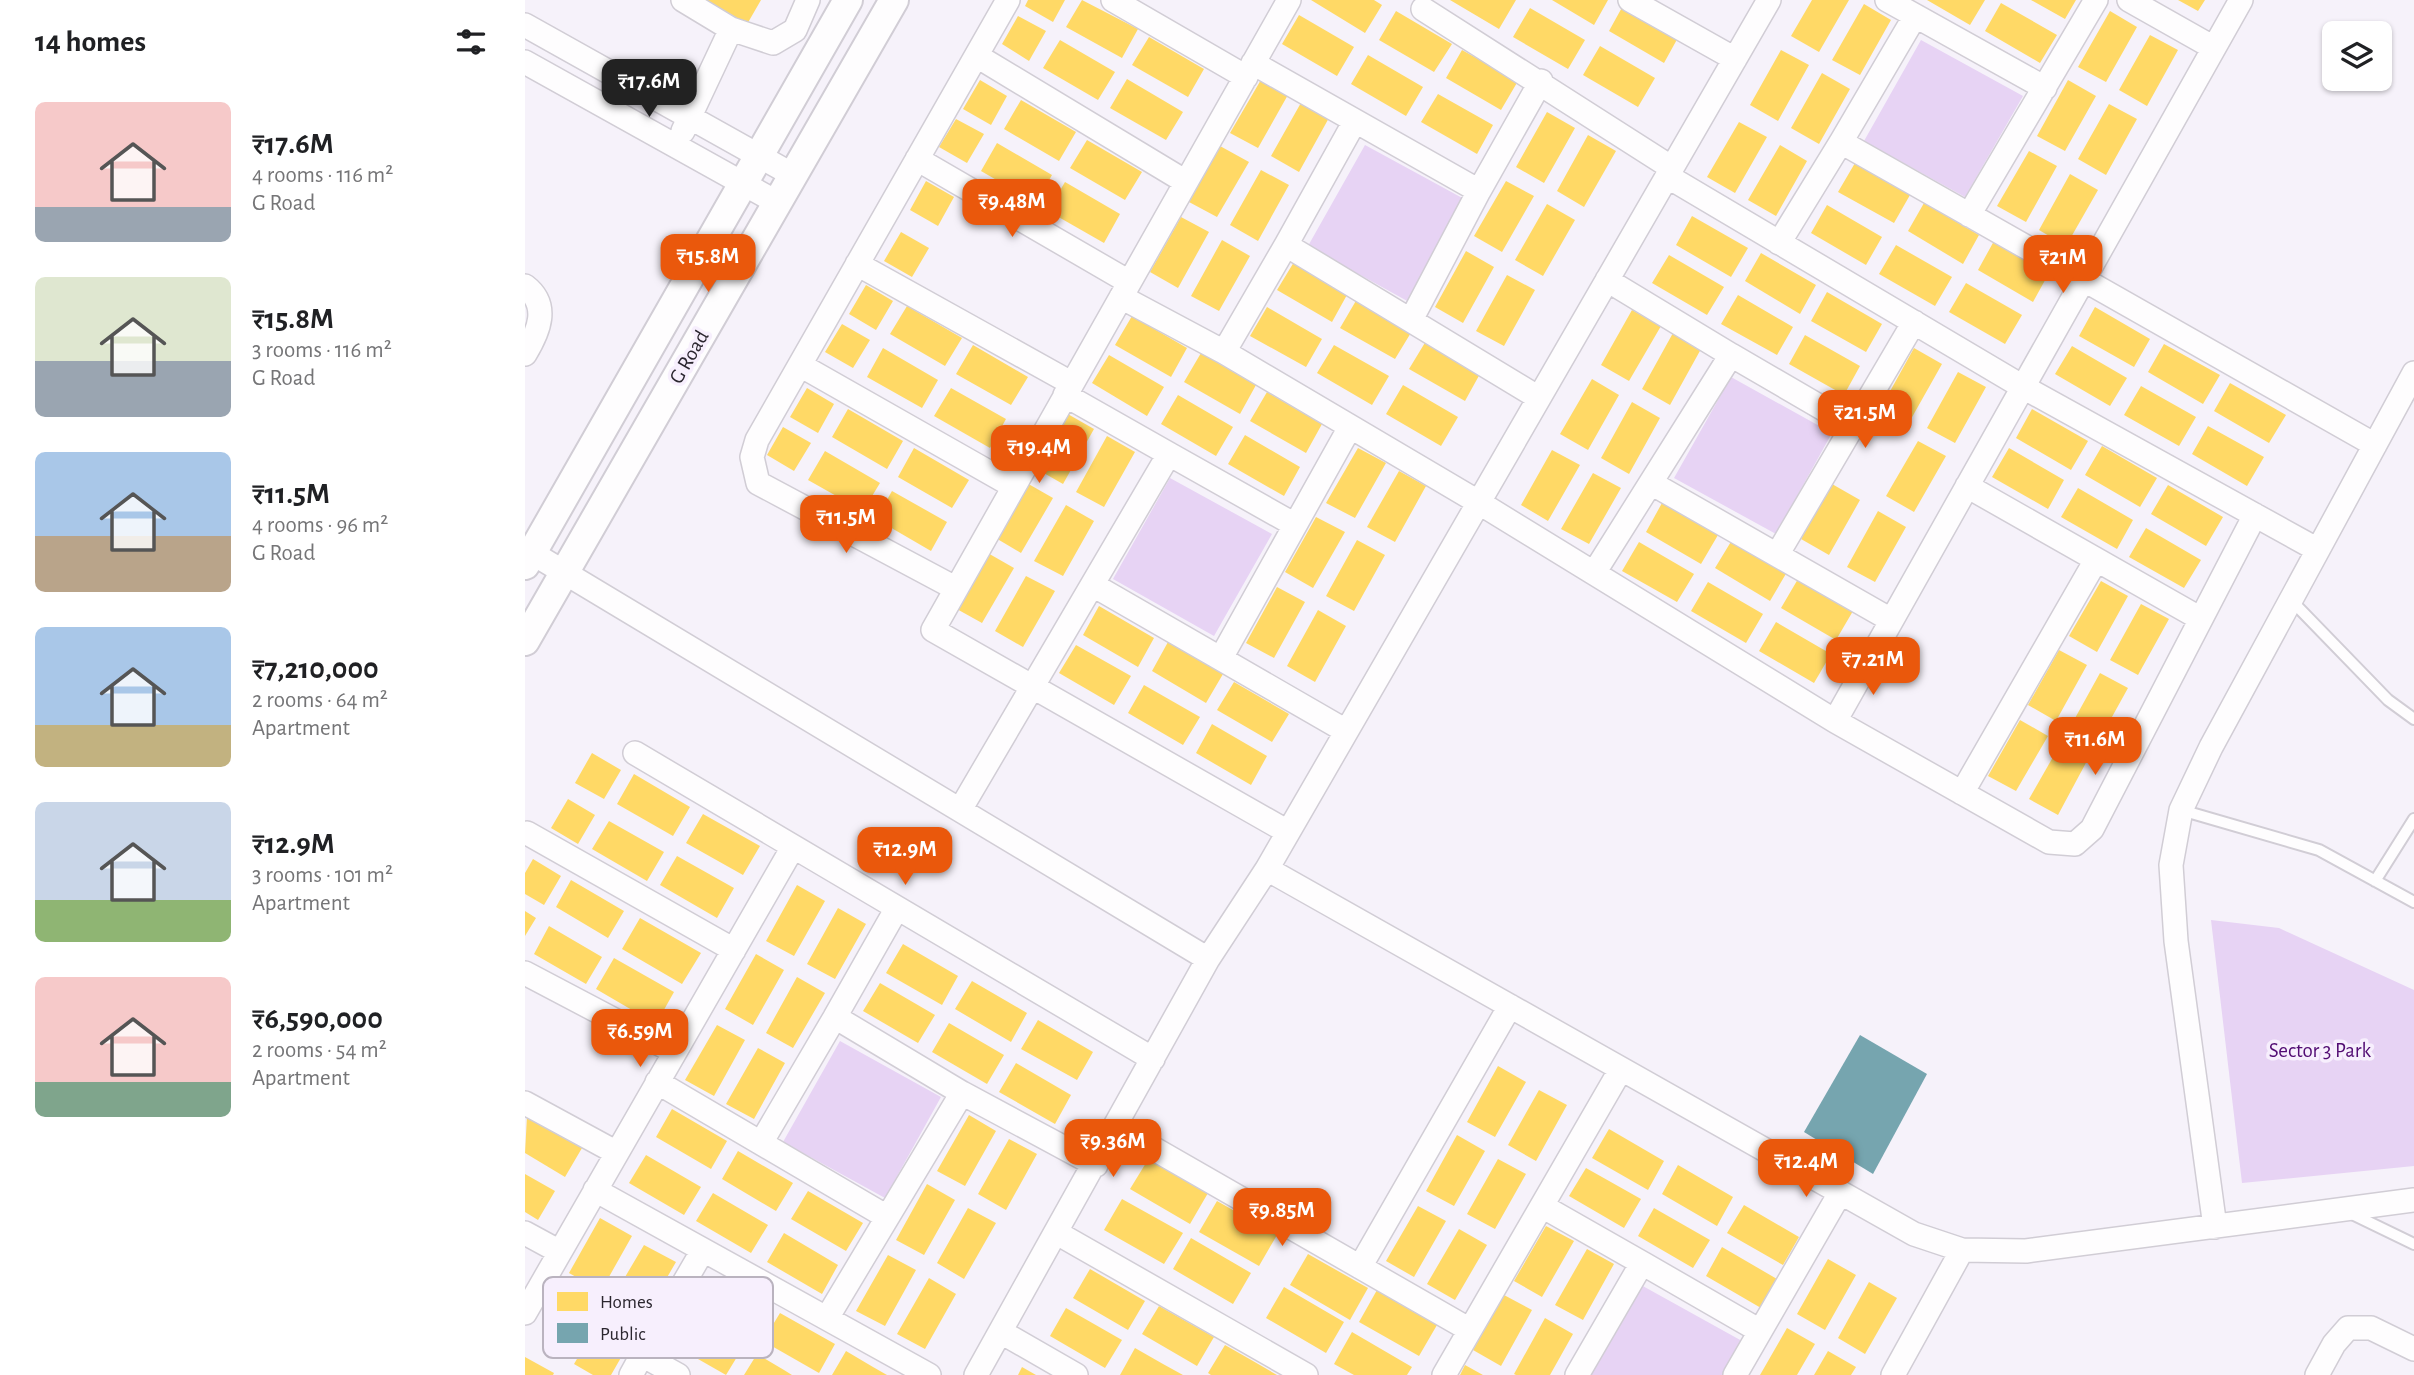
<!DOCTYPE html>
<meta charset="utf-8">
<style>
:root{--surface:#fff;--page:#f6f6f6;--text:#202124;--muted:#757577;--accent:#ea580c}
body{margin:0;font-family:"Alegreya Sans",sans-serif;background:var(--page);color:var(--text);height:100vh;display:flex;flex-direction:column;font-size:26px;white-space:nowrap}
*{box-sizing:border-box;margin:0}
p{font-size:23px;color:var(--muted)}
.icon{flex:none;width:38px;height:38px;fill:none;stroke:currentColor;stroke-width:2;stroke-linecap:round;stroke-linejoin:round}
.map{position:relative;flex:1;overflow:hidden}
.sheet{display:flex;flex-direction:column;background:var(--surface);width:525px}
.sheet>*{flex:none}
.fabs{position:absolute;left:1797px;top:21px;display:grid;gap:14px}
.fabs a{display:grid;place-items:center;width:70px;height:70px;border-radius:10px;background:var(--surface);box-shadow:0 2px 5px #0004;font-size:35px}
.price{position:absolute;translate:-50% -60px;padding:0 16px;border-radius:14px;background:var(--accent);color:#fff;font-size:23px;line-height:46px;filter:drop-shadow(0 2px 4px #0008)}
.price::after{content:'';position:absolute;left:50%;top:42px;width:21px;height:16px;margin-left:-10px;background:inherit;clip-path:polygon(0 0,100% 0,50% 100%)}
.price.on{background:#222;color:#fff}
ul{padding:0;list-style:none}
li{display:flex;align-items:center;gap:21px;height:175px;padding:0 35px}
li span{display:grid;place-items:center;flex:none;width:196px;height:140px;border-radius:10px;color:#555}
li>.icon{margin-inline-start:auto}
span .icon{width:84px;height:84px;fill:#fffc;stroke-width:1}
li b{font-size:30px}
h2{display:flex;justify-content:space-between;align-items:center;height:84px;padding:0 35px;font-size:30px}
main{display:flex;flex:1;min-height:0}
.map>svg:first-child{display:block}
.green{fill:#e7d3f4}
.homes{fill:#ffd966}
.public{fill:#76a5af}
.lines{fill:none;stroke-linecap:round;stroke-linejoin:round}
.service-casing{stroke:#d1cdd5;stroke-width:14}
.minor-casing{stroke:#d1cdd5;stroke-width:26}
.tertiary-casing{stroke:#d1cdd5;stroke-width:32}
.service{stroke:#fefdfe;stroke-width:10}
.minor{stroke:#fefdfe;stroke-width:23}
.tertiary{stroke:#fefdfe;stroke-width:28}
.labels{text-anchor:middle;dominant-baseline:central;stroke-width:7;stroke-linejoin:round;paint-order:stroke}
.street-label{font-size:21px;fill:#2b262f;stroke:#f7effd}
.park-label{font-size:21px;fill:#520c73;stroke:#f7effd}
.key{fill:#f7effd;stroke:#bab3bf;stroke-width:2}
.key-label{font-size:19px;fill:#2b262f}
</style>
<main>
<section class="sheet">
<h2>14 homes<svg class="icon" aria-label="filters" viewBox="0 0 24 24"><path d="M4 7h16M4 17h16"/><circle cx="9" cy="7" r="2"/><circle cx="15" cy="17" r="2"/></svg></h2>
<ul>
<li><span style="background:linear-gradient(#f6c9c9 75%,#9aa5b1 0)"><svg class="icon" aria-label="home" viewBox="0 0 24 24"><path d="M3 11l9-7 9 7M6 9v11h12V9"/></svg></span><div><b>₹17.6M</b><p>4 rooms · 116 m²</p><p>G Road</p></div></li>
<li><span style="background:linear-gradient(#dfe7d0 60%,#9aa5b1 0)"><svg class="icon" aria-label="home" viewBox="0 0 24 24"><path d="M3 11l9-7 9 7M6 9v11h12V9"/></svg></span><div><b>₹15.8M</b><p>3 rooms · 116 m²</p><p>G Road</p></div></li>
<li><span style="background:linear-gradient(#a9c7e8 60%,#b9a48a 0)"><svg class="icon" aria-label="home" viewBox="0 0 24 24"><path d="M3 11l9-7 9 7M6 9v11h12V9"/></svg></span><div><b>₹11.5M</b><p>4 rooms · 96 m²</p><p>G Road</p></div></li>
<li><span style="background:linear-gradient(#a9c7e8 70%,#c2b280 0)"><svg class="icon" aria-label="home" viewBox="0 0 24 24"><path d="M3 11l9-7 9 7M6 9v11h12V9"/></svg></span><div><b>₹7,210,000</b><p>2 rooms · 64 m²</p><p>Apartment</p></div></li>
<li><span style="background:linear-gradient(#c9d6e8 70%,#8fb573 0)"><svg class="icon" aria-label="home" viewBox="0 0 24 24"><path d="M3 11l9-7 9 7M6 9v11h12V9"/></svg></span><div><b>₹12.9M</b><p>3 rooms · 101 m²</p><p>Apartment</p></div></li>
<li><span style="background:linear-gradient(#f6c9c9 75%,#7fa58c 0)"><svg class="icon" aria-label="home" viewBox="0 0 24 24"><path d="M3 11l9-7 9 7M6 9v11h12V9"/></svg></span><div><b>₹6,590,000</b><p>2 rooms · 54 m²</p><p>Apartment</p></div></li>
</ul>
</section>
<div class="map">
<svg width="1889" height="1375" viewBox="0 0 1889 1375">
<rect width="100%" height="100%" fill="#f6f2fa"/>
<path class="green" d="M1396 40 1498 96 1440 197 1339 141Z
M840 145 941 200 884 302 783 246Z
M1206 377 1307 433 1251 534 1149 478Z
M645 478 747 534 689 636 588 579Z
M1686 920 1754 928 1889 990V1166L1717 1183Z
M315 1041 416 1097 360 1198 258 1142Z
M1116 1285 1217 1341 1199 1375H1066Z"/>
<path class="homes" d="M175 0H236L221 26Z
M503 0H540L528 22 500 6Z
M557 0 613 29 597 58 541 27Z
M786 0H849L857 5 840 33Z
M925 0H991L974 29Z
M1027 0H1083L1069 25Z
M1287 0H1324L1294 52 1266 36Z
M1402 0H1460L1445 25Z
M1506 0H1551L1540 19Z
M1653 0H1680L1673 11Z
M1100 2 1155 34 1139 63 1084 31Z
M1476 3 1532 35 1515 63 1460 31Z
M1339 4 1366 20 1335 75 1307 60Z
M1005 8 1060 40 1043 69 988 37Z
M871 11 927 44 909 72 854 40Z
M1585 11 1612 27 1581 82 1553 67Z
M774 15 829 47 812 76 757 44Z
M493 16 521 31 504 61 477 44Z
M1625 35 1653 50 1622 106 1594 90Z
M624 37 679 69 663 97 607 65Z
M535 40 590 72 573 100 518 68Z
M1075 46 1130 78 1113 107 1058 75Z
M937 50 993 81 976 110 921 78Z
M1256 50 1284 65 1253 121 1225 105Z
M843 55 898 87 881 116 826 84Z
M1297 73 1325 89 1294 144 1266 128Z
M737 78 764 93 733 148 705 133Z
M602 79 658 112 641 140 585 108Z
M455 80 482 96 466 125 438 109Z
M1543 80 1571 96 1540 151 1512 136Z
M913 94 968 125 952 154 896 122Z
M496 100 551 132 534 161 479 129Z
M777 101 805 116 774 172 746 156Z
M1584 104 1612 119 1581 175 1553 159Z
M1022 112 1050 128 1019 183 991 167Z
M431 119 459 134 442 163 414 147Z
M1214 122 1242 137 1210 193 1182 177Z
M1063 135 1091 151 1059 207 1032 191Z
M562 140 617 172 600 200 545 168Z
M472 143 527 175 511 203 456 171Z
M1255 145 1282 161 1251 216 1223 200Z
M695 146 724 162 692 217 664 202Z
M1504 151 1532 166 1501 222 1472 206Z
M1330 163 1385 195 1369 223 1313 192Z
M736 170 764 185 733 241 705 225Z
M1545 174 1573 190 1541 246 1514 230Z
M401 181 429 197 413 226 385 210Z
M981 181 1009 196 977 252 949 236Z
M540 182 595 214 579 243 523 211Z
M1399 203 1454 235 1438 264 1383 231Z
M1022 204 1050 220 1018 276 990 260Z
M1302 205 1357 237 1341 265 1286 233Z
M1167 216 1223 248 1206 277 1151 245Z
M656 217 684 232 653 288 625 272Z
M376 232 404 248 387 277 359 261Z
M697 240 725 256 694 311 666 296Z
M1469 241 1524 273 1508 302 1453 270Z
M1371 245 1427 277 1410 306 1354 274Z
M941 251 969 267 938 323 910 307Z
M1236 253 1291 285 1275 314 1220 281Z
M1144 255 1199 287 1182 315 1127 283Z
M769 262 823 293 807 322 752 290Z
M982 275 1010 290 979 346 951 331Z
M1441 283 1497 315 1480 344 1424 312Z
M341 285 368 301 351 330 324 314Z
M1302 292 1357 324 1341 352 1286 321Z
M1213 295 1268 327 1252 355 1196 324Z
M832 299 887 331 870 359 815 328Z
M382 306 437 338 420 366 365 334Z
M742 307 797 339 781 367 725 336Z
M1570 307 1625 339 1609 367 1554 336Z
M1107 310 1136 326 1104 381 1076 365Z
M607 316 662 348 646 377 590 345Z
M317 324 345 340 328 368 300 352Z
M1148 333 1176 349 1145 405 1117 389Z
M1280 335 1335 366 1319 395 1264 364Z
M901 341 956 372 940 401 884 369Z
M1639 344 1695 375 1678 404 1623 372Z
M448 345 503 377 486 405 431 374Z
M809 345 864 376 847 405 792 373Z
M1547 346 1602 378 1585 406 1530 374Z
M358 348 413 380 397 408 342 377Z
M1389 348 1417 364 1386 419 1358 404Z
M676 353 731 385 715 414 659 382Z
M584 355 639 387 622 416 567 383Z
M1433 372 1461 387 1430 443 1402 428Z
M1067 379 1094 395 1063 450 1035 434Z
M1705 383 1761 415 1744 443 1689 411Z
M878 385 933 417 916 446 861 414Z
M1616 386 1671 417 1654 446 1599 415Z
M282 388 309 404 293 433 265 417Z
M426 388 481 419 465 448 409 416Z
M742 392 797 424 781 453 725 421Z
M653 395 708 427 691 456 636 424Z
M1107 402 1135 418 1104 474 1076 458Z
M323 409 378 441 362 469 307 437Z
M1507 409 1563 441 1546 470 1491 438Z
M541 413 569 429 538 484 510 468Z
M1683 426 1739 457 1722 486 1667 454Z
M258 427 286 443 269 471 242 455Z
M720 435 775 467 759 496 703 464Z
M582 436 610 452 579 507 551 492Z
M1393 441 1421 456 1389 512 1361 496Z
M1577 446 1632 478 1615 507 1560 475Z
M389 448 444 480 427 508 373 477Z
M833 448 861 463 830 518 801 503Z
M1484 448 1539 480 1523 509 1467 477Z
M1027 450 1055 465 1023 521 996 505Z
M300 451 355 483 338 511 283 480Z
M874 471 901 486 870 542 842 527Z
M1068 473 1096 488 1064 544 1036 529Z
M500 482 528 498 496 553 469 537Z
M1307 484 1335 500 1304 555 1276 539Z
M1643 485 1698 517 1681 546 1626 514Z
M1553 488 1608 520 1592 549 1536 517Z
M367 491 422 522 406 551 351 519Z
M1137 503 1193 535 1176 564 1121 532Z
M541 505 569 521 538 576 509 561Z
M1353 511 1381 527 1350 582 1322 567Z
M791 517 820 532 788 588 760 572Z
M1621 528 1676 560 1659 588 1604 557Z
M832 540 860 555 829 611 801 596Z
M1207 540 1262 572 1245 601 1190 568Z
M1114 542 1169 574 1152 602 1097 571Z
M461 552 489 568 457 623 430 608Z
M501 576 530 591 498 647 470 631Z
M1273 579 1328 611 1311 640 1256 608Z
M1576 581 1603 596 1572 652 1544 636Z
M1183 582 1238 614 1221 643 1166 611Z
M752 587 780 602 749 658 721 643Z
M1616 604 1644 619 1613 675 1585 660Z
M574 606 629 638 613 667 558 635Z
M793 610 821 626 790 682 762 666Z
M1251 622 1306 654 1289 683 1234 651Z
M643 642 698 674 681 703 627 671Z
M551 645 606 676 589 705 534 673Z
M1534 650 1562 665 1531 721 1503 705Z
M1575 673 1603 688 1572 744 1544 729Z
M709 682 764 714 747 742 692 710Z
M619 685 675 717 658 745 603 713Z
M1495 720 1523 736 1491 791 1463 776Z
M687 724 742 756 726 785 671 753Z
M1536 743 1563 759 1533 815 1504 799Z
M67 753 96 770 79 799 50 783Z
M109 774 165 807 148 836 92 804Z
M43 799 70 815 53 844 26 828Z
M178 814 235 846 218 875 161 843Z
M84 821 139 852 122 881 67 849Z
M152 856 209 888 192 918 135 885Z
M8 859 36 876 19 905 0 894V873Z
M46 880 99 911 83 938 31 907Z
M272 885 300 901 269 956 241 941Z
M313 908 341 924 310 979 282 964Z
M0 911 11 918 0 936Z
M115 918 176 953 157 984 97 949Z
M24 926 77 957 61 984 9 954Z
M378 944 433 976 417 1005 361 973Z
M231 954 259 970 228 1025 200 1009Z
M89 958 149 992 131 1024 71 989Z
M272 977 300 993 268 1048 241 1033Z
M447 981 502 1013 486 1042 430 1009Z
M355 983 410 1015 393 1043 338 1011Z
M513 1020 568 1052 552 1080 496 1049Z
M424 1023 479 1055 462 1084 407 1052Z
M192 1025 220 1040 189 1096 160 1080Z
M233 1048 260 1063 229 1119 201 1104Z
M491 1063 546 1095 530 1124 474 1092Z
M973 1066 1001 1082 970 1137 942 1122Z
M1014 1090 1042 1105 1011 1161 983 1145Z
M147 1109 202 1141 186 1169 131 1137Z
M444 1115 471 1131 440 1186 412 1171Z
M2 1116 57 1148 40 1177 0 1153Z
M1084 1129 1139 1161 1123 1190 1067 1158Z
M932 1135 960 1151 929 1206 901 1191Z
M484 1139 512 1154 481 1210 453 1194Z
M213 1151 268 1183 251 1211 197 1179Z
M121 1155 176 1187 159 1215 104 1183Z
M624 1158 683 1193 665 1224 605 1189Z
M973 1159 1001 1174 970 1229 942 1214Z
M1153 1165 1208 1197 1192 1226 1137 1194Z
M1061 1168 1116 1199 1099 1228 1044 1196Z
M0 1174 30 1191 13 1220 0 1212Z
M402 1184 430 1200 399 1255 371 1240Z
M283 1191 338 1223 321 1251 266 1219Z
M188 1193 243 1225 226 1253 171 1221Z
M597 1199 658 1233 639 1264 579 1230Z
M692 1201 752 1235 734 1266 674 1232Z
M1219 1205 1274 1237 1258 1265 1202 1233Z
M893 1206 921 1221 889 1277 861 1261Z
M443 1208 471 1223 439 1279 412 1263Z
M1129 1208 1185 1240 1168 1268 1113 1236Z
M75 1218 107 1236 76 1291 44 1273Z
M1021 1226 1049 1241 1017 1297 989 1281Z
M934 1229 962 1245 930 1300 902 1284Z
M259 1233 313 1265 297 1294 242 1262Z
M666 1238 726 1273 708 1304 648 1269Z
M119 1245 151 1262 119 1317 87 1299Z
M1197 1247 1252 1279 1236 1308 1181 1276Z
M1062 1249 1089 1264 1058 1320 1030 1305Z
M783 1254 843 1288 825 1320 765 1285Z
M363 1255 391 1270 360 1326 331 1311Z
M1303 1259 1331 1275 1300 1330 1272 1314Z
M565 1269 620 1301 603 1330 548 1298Z
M186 1276 241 1308 224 1336 169 1304Z
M404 1278 431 1294 400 1349 372 1334Z
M1344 1282 1372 1298 1340 1354 1313 1338Z
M759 1287 819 1322 801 1353 741 1318Z
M852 1290 912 1325 894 1356 834 1322Z
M979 1295 1007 1310 976 1366 948 1350Z
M634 1306 689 1337 672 1366 617 1334Z
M541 1308 597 1340 580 1368 525 1336Z
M81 1310 113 1328 86 1375H68L49 1364Z
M255 1313 310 1344 294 1373 238 1341Z
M162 1314 218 1347 201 1375 145 1343Z
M1020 1318 1048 1334 1025 1375H991L989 1374Z
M1262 1328 1290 1344 1272 1375H1235Z
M827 1332 887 1367 882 1375H829L809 1364Z
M700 1345 728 1361 752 1375H686L683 1373Z
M610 1348 638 1364 658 1375H595Z
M321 1351 348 1367 362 1375H307Z
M1303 1351 1331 1367 1326 1375H1289Z
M232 1354 259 1370 267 1375H219Z
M0 1357 29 1373 28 1375H0Z
M940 1365 958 1375H935Z
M497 1367 511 1375H493Z"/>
<path class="public" d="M1335 1035 1402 1074 1348 1174 1279 1132Z"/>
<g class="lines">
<g class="service-casing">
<path id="service" d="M1766 600 1863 700 1889 719
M1656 810 1794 850 1889 902
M1850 881 1889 819
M1825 1213 1889 1244"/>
</g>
<g class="minor-casing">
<path id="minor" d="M158 0 206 29 248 43 270 30 283 0
M588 0 721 77
M1105 0 1210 59
M1362 0 1520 88
M1604 0 1689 48
M898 9 1147 168
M0 25 268 175
M452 56 661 182
M0 62 253 203
M728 63 954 191 1016 81
M158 131 206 29
M1316 142 1390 16
M392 159 604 282
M1142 176 1498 387 1793 550
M1444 215 1571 0
M1254 243 1316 142 1850 445
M761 245 830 121
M332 264 546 383
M0 286C25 305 14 331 0 354
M596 297 699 352 761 245 1014 398
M886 320 954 191
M699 352 953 502 1310 721 1716 0
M1206 355 1328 426
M275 365 488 486
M644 454 770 525
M1126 483 1366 620
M1442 486 1676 619
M7 553 683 959 742 869 1244 0
M1252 555 1389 322
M1069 573 1206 355 1082 280
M568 585 821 731
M430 588 233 483 227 457 232 440 483 0
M696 658 825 427
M1310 721 1524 842 1550 844 1567 829 1730 515
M110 753 628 1059
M1437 793 1571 560
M435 810 644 454 540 395
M763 832 408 630 764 0
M2 833 209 950
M742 869 1389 1234 1437 1250 1501 1251 1889 1200
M0 973 150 1052
M132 1082 362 1217
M437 1093 571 1165
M0 1103 92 1153
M591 1127 945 1330
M236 1143 310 1017
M70 1190 404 1375
M1017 1206 1117 1263 1052 1375
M1690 1227 1651 941 1646 865 1656 810 1686 747 1889 373
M0 1233 35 1252
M532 1233 781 1375
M1117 1263 1235 1331
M835 1267 985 1006
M0 1313 268 847
M302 1318 437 1093 310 1017 372 908
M476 1332 551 1375
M106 1375 117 1355
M153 1375 117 1355 178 1250
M451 1375 683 959
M919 1375 1096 1069
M1210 1375 1315 1193
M1368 1375 1437 1250
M1792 1375 1809 1344 1823 1328H1846L1889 1349"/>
</g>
<g class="tertiary-casing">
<path id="tertiary" d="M0 565 323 0
M0 641 369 0"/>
</g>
<use href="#service" class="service"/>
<use href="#minor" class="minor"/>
<use href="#tertiary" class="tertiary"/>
</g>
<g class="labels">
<g class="street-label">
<text transform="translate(164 357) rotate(-60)">G Road</text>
</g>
<g class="park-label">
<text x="1795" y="1050">Sector 3 Park</text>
</g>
</g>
<rect x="18" y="1277" width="230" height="81" rx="10" class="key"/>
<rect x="32" y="1292" width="31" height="19" fill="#ffd966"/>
<rect x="32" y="1323" width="31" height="20" fill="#76a5af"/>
<g class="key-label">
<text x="75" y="1308">Homes</text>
<text x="75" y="1340">Public</text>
</g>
</svg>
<div class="fabs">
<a><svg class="icon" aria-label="layers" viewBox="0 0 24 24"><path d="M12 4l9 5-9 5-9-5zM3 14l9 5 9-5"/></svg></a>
</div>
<b class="price on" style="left:124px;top:119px">₹17.6M</b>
<b class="price" style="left:487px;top:239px">₹9.48M</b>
<b class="price" style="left:183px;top:294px">₹15.8M</b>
<b class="price" style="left:1538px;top:295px">₹21M</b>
<b class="price" style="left:1340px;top:450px">₹21.5M</b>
<b class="price" style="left:514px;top:485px">₹19.4M</b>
<b class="price" style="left:321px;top:555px">₹11.5M</b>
<b class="price" style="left:1348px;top:697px">₹7.21M</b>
<b class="price" style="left:1570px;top:777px">₹11.6M</b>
<b class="price" style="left:380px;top:887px">₹12.9M</b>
<b class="price" style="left:115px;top:1069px">₹6.59M</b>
<b class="price" style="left:588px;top:1179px">₹9.36M</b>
<b class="price" style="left:1281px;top:1199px">₹12.4M</b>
<b class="price" style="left:757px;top:1248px">₹9.85M</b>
</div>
</main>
